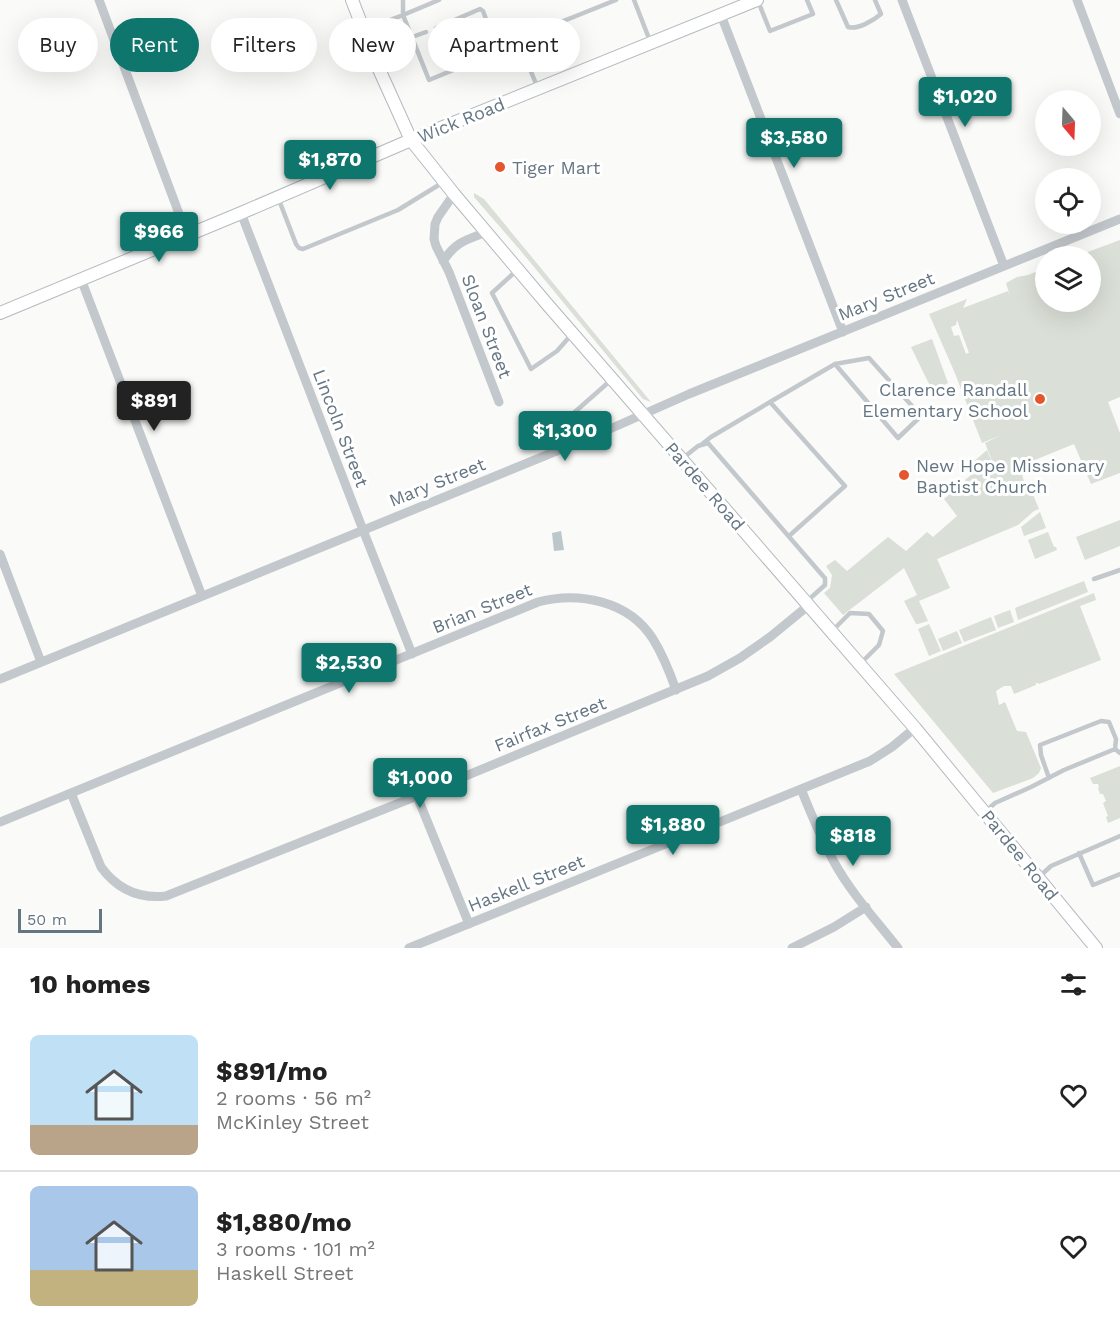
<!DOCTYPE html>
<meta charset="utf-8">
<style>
:root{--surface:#fff;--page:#f2f2f2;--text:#222;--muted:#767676;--line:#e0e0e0;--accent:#0f766e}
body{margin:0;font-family:"Work Sans",sans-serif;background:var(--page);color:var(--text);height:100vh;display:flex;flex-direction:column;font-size:22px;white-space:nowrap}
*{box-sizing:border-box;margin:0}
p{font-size:20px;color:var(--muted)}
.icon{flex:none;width:33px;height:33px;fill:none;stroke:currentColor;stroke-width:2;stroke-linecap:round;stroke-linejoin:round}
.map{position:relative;height:948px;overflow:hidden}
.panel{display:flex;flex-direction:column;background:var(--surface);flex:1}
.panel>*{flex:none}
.top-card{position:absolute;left:18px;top:18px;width:600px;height:54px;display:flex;gap:12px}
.needle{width:39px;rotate:161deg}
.fabs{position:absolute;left:1035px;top:90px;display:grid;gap:12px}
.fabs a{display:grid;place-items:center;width:66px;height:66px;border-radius:50%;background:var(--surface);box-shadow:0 6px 24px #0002;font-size:30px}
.scale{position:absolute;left:18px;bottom:15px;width:84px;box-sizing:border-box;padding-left:6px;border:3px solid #657683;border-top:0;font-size:16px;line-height:21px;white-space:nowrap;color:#657683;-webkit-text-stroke:4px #fff;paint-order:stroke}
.price{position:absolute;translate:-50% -51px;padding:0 14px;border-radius:6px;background:var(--accent);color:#fff;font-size:20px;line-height:39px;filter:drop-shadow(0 2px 3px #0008)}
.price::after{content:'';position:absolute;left:50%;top:36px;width:18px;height:14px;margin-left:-9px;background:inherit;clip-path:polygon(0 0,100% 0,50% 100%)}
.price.active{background:#222;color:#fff}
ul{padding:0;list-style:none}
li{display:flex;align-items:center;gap:18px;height:150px;padding:0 30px}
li+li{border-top:2px solid var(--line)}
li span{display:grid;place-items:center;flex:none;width:168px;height:120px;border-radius:9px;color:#555}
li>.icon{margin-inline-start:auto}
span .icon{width:72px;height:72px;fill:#fffc;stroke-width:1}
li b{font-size:26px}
h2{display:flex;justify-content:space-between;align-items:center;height:72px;padding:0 30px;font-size:26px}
.pill{padding:0 21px;border-radius:27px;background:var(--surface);box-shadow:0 6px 24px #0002;font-size:21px;line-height:54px}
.pill.active{background:var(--accent);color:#fff}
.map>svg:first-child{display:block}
.green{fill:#dadfd7;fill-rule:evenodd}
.water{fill:#bbc7cb}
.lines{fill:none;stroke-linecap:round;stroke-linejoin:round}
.secondary-casing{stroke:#b3babf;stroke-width:14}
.lane{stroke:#c3c8cc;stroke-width:4.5}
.street{stroke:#c3c8cc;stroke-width:9}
.secondary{stroke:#fff;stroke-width:12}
.poi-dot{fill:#e4572e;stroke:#fff;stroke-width:2}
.labels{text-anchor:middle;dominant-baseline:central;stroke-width:6;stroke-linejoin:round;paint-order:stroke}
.street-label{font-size:18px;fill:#657683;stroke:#fff}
.poi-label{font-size:18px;fill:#657683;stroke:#fff;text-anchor:start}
</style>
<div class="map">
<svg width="1120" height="948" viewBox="0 0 1120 948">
<rect width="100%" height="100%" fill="#fafaf8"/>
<path class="green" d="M474 193 484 199 651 402 643 399 520 250 474 197Z
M1120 240V397L1108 402 1120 433V473L1091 484 1074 444 1020 466 1025 486 1023 488 1004 496 1025 489 1029 485 1039 509 1034 511 1018 525 937 559 950 588 919 601 928 621 918 624H916L904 601 917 595 904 568 843 615 824 593 830 588 832 575 826 566 835 560 847 571 888 537 906 551 927 532 933 537 957 516 944 499 958 487 960 490 967 484 965 480 977 470 972 463 987 450 1001 484 985 443 1001 435 982 443 954 371 929 314 967 299 963 308 1008 291 1010 296 1006 283 1017 277 1028 275 1045 268 1046 302H1090V256H1077ZM957 320 969 353H968L966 354 959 335 954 336 951 327 956 325Z
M932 339 948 383 934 390 928 382 911 347Z
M1040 512 1046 528 1024 536 1021 527Z
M1120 520V546L1085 560 1076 537Z
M1048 532 1054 547H1056L1057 550 1035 559 1028 540Z
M1084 581 1088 592 1018 620 1015 608Z
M1094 593 1096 600 1080 606 1101 660 1039 684 1038 683H1036V685L1014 694 1011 686H1004L996 691 999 705 1005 702 1017 731 1026 732 1041 768 1039 773 1033 778 993 793 894 674Z
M1010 610 1014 622 998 628 994 616Z
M991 617 996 630 964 642 959 630Z
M929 624 941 651 929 656 918 629Z
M957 631 962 643 943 651 938 639Z
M1120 766V818L1108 823 1106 817 1108 816 1103 803 1106 801 1103 794H1100L1098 788 1099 787 1098 784H1093L1090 778Z"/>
<path class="water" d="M561 531 564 550 554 551 552 533Z"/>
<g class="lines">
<g class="secondary-casing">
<path id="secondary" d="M352 0 378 67 411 140 454 194 547 304 915 728 1096 948
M0 313 241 213 411 140 757 0"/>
</g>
<path class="lane" d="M403 0V15L439 0
M634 0 650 41
M836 0 848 27C858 30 874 20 881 14L875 0
M758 1 770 31 813 14 807 0
M436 28 480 9 483 11 498 52
M364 30 403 15 429 80 519 43 537 86
M412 37 426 32
M519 43 551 26 616 0
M279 200 296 244 299 248 303 249 398 210 442 183
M516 271 492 293 531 369 557 351 572 334
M770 402 835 364 869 358 921 416 898 438 835 364
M701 445 711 437 770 402 845 486 789 536
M568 446 560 425 610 381
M683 458 698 446 708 443 823 576 825 578V585L806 602
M1094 579 1120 570
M832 631 850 613 869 614 883 631 879 645 860 664
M1049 778 1041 755 1040 745 1101 721 1109 722 1116 739 1115 749
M986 811 995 803 1031 787 1064 770 1115 749 1120 753
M1079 853 1093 885 1120 874
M1040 876 1051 866 1120 836"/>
<path class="street" d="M99 0 187 235
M902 0 1004 266
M1077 0 1120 114
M721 15 843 332
M454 194 438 217 435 224 434 239 436 246 449 272 499 402
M241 213 363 530 412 654
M443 261C457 241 466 240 487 232
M81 279 202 596
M0 554 41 662
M0 679 603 432 689 394 1120 219
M801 789C811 814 821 838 834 862 851 893 876 920 898 948
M71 793 101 867C117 889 139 899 166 896L417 796 708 676 740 658 770 637 809 605
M417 796 469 924
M0 822 538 602C579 591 629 601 653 639 663 655 670 673 676 690
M409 948 870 761 892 747 915 728
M792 948 834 927 866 907"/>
<use href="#secondary" class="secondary"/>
</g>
<g class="poi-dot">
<circle cx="500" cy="167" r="6"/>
<circle cx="1040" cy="399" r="6"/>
<circle cx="904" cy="475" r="6"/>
</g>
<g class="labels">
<g class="street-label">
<text transform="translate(461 120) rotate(-22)">Wick Road</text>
<text transform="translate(886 296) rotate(-22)">Mary Street</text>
<text transform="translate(487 326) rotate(69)">Sloan Street</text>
<text transform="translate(341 428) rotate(69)">Lincoln Street</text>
<text transform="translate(437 482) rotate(-22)">Mary Street</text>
<text transform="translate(705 486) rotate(49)">Pardee Road</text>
<text transform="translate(482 608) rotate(-22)">Brian Street</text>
<text transform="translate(550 724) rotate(-22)">Fairfax Street</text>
<text transform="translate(1020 855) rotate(51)">Pardee Road</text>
<text transform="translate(526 883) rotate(-22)">Haskell Street</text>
</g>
<g class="poi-label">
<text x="512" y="167">Tiger Mart</text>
<text x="1028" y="389" text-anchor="end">Clarence Randall<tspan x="1028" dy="21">Elementary School</tspan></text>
<text x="916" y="465">New Hope Missionary<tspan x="916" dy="21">Baptist Church</tspan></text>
</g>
</g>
</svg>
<div class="fabs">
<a><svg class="needle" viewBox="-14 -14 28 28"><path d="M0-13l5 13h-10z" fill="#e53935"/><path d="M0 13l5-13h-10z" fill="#767676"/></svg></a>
<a><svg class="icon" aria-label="locate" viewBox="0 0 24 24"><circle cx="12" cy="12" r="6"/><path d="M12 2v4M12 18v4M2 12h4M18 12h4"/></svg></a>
<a><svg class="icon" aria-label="layers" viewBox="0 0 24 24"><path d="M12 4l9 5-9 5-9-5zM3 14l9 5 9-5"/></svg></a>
</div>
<div class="scale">50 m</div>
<b class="price" style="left:965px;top:128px">$1,020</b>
<b class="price" style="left:794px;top:169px">$3,580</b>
<b class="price" style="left:330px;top:191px">$1,870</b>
<b class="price" style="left:159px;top:263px">$966</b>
<b class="price active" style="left:154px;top:432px">$891</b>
<b class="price" style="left:565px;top:462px">$1,300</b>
<b class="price" style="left:349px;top:694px">$2,530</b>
<b class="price" style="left:420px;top:809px">$1,000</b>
<b class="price" style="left:673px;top:856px">$1,880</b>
<b class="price" style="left:853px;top:867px">$818</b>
<div class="top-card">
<a class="pill">Buy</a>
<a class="pill active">Rent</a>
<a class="pill">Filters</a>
<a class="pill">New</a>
<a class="pill">Apartment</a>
</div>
</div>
<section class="panel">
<h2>10 homes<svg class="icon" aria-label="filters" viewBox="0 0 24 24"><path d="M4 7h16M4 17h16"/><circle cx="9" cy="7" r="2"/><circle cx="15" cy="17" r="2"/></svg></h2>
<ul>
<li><span style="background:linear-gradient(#bfe0f5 75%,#b9a48a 0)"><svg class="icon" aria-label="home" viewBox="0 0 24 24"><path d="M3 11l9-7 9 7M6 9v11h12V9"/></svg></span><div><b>$891/mo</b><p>2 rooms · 56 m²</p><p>McKinley Street</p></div><svg class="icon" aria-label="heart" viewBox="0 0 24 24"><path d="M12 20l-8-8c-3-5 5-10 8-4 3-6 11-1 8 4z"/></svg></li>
<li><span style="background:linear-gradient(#a9c7e8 70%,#c2b280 0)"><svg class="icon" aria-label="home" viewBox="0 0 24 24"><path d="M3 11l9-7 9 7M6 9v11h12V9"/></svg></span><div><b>$1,880/mo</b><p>3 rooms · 101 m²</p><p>Haskell Street</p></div><svg class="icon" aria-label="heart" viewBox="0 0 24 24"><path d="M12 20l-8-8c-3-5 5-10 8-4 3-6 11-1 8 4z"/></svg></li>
</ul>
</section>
